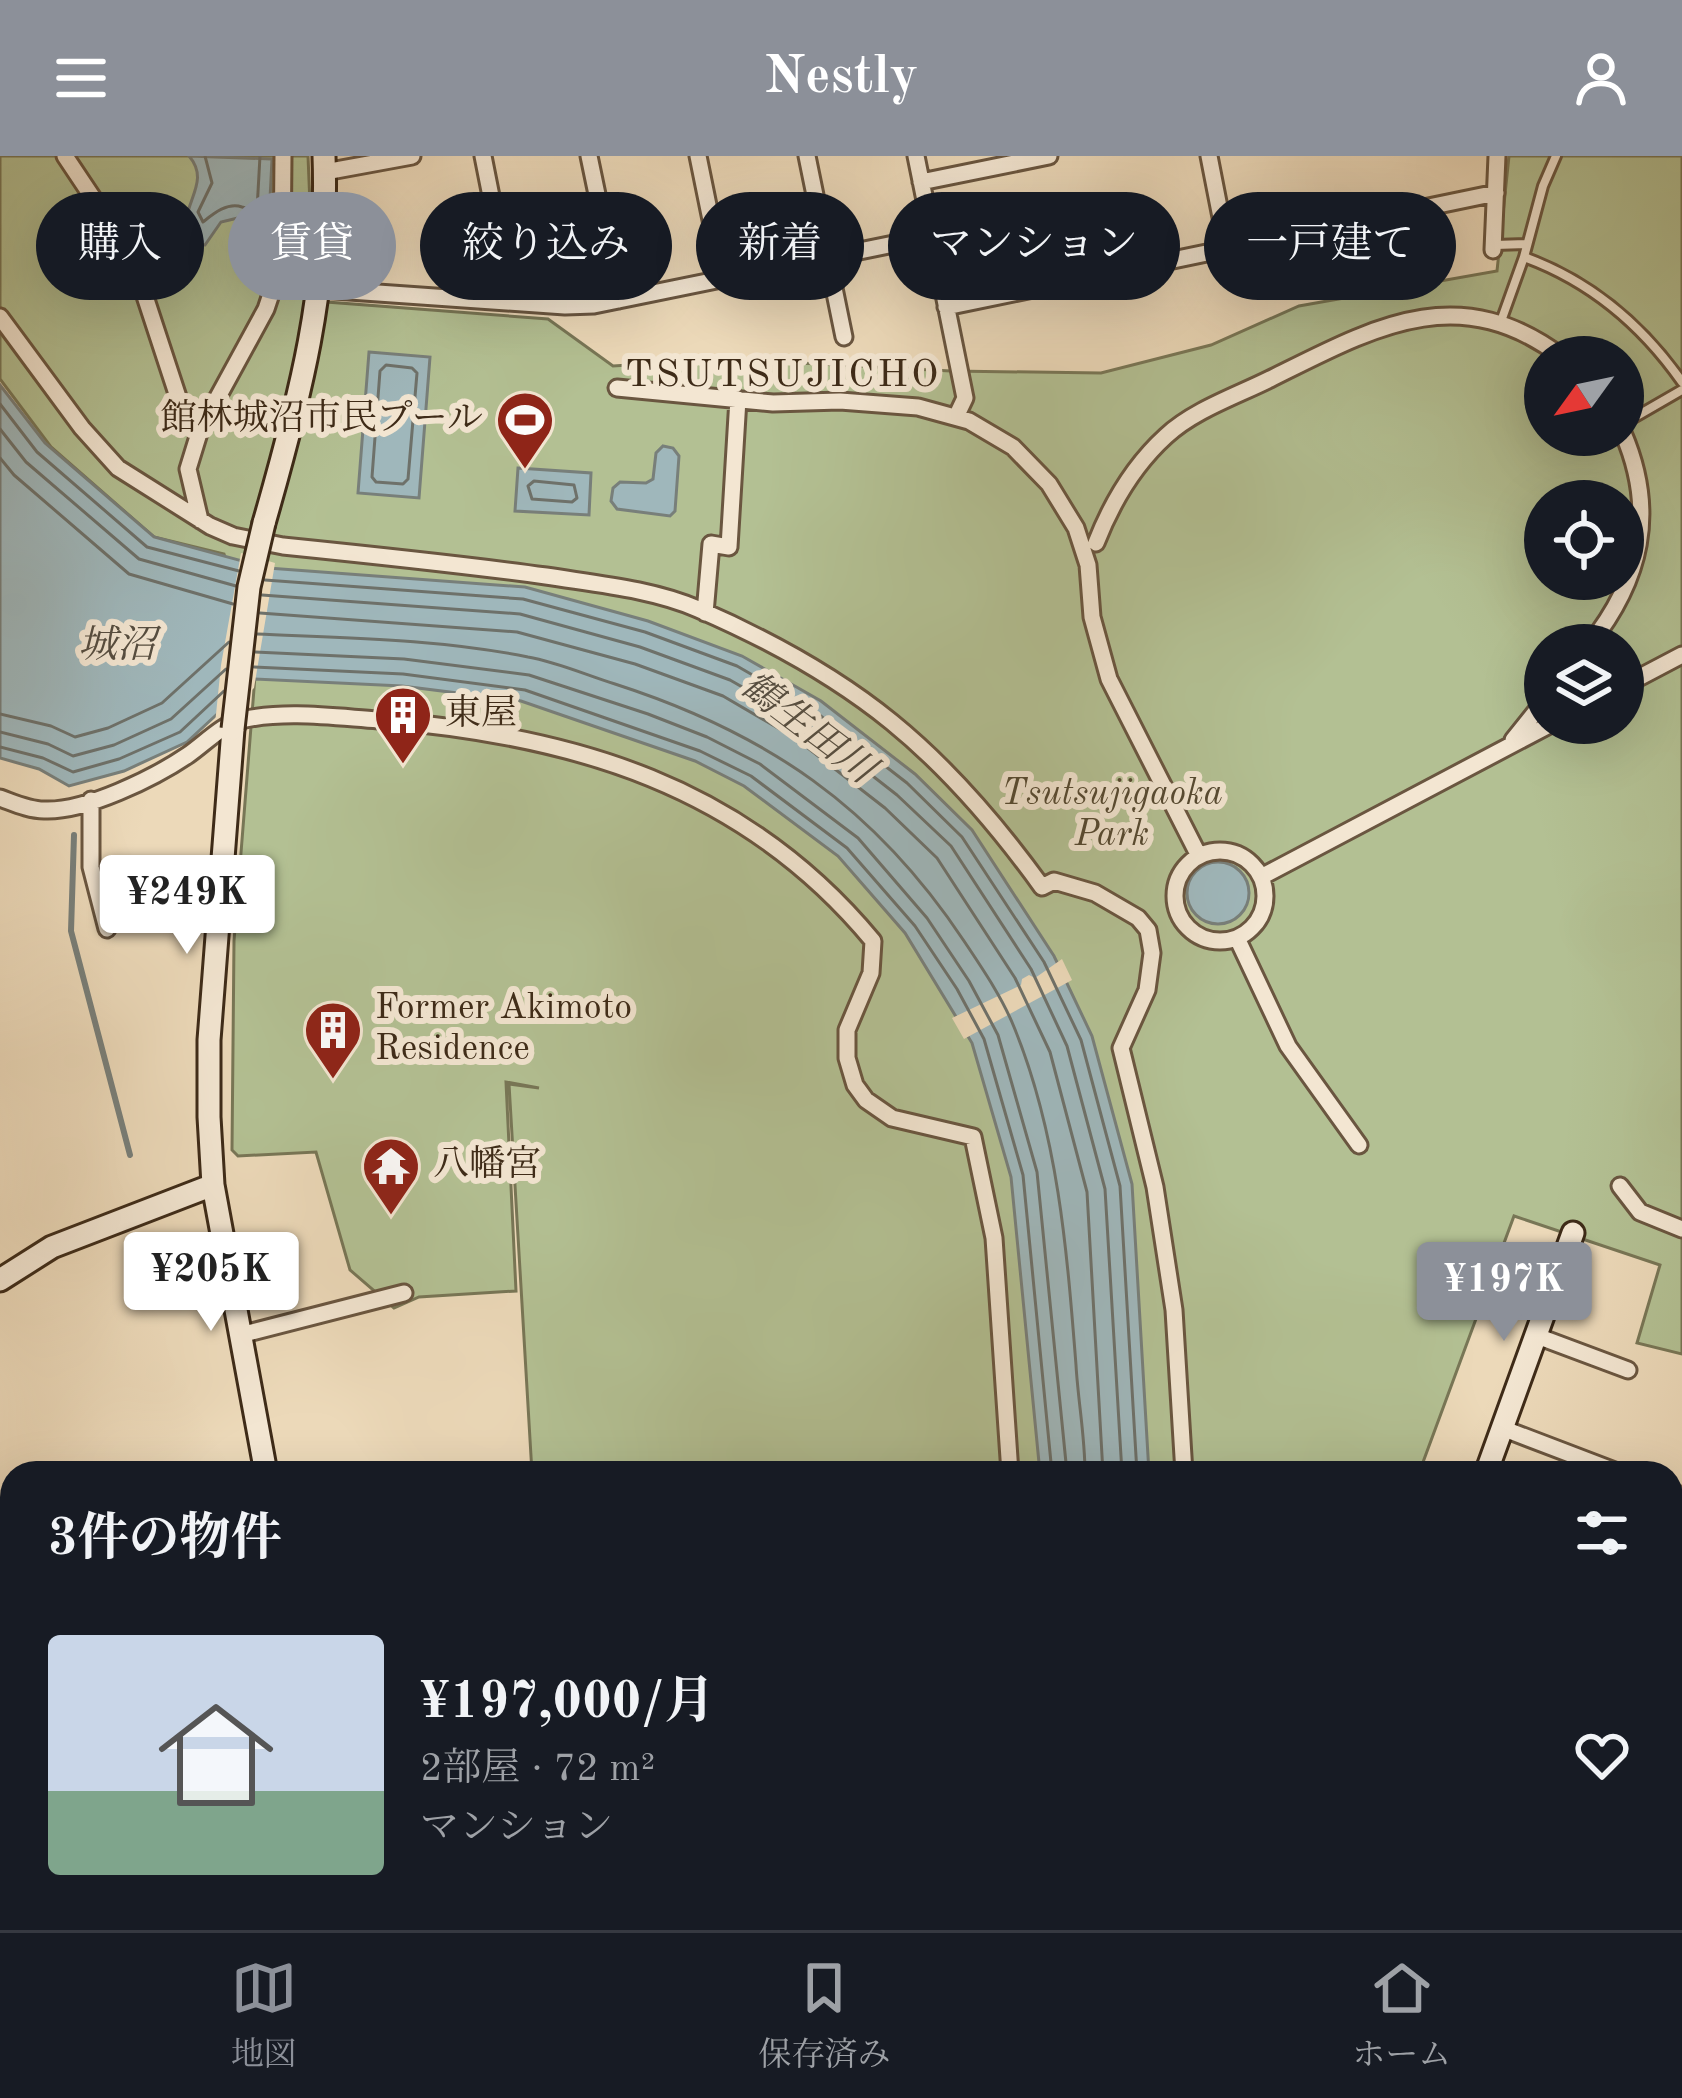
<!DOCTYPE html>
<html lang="ja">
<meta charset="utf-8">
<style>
:root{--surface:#171b24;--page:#20242c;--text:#f1f3f6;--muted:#9ea1a6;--line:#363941;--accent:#8c9099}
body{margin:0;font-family:"Old Standard TT","Noto Serif JP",serif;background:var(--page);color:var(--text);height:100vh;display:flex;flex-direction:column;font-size:45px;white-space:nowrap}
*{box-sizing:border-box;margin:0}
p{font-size:39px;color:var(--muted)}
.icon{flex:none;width:66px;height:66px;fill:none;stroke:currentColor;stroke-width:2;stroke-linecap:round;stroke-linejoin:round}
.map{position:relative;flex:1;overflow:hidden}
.drawer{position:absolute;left:0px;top:1305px;width:1683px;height:471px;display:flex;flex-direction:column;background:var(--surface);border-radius:36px 36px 0 0;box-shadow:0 12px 48px #0002}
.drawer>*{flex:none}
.top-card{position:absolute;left:36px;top:36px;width:1611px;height:108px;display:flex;gap:24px}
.needle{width:78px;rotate:237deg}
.fabs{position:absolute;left:1524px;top:180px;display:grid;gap:24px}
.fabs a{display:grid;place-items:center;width:120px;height:120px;border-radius:50%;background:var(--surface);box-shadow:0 12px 48px #0002;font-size:60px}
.price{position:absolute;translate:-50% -102px;padding:0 27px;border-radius:12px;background:#fff;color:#222;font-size:39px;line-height:78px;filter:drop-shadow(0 3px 6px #0008)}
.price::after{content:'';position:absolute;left:50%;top:72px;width:36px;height:27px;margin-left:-18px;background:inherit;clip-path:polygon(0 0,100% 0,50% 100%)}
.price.selected{background:var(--accent);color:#fff}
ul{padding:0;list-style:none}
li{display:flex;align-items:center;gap:36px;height:300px;padding:0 48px}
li+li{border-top:3px solid var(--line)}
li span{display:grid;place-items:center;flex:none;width:336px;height:240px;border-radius:12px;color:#555}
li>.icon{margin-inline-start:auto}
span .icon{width:144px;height:144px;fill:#fffc;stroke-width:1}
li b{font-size:51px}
h2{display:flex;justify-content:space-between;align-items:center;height:144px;padding:0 48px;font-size:51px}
.pill{padding:0 42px;border-radius:54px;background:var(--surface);box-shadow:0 12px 48px #0002;font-size:42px;line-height:108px}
.pill.selected{background:var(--accent);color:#fff}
header{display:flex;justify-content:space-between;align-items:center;height:156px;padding:0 48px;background:var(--accent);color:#fff;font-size:54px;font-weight:700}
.menu{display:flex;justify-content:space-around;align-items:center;height:168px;border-top:3px solid var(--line);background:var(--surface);font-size:33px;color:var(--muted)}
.menu a{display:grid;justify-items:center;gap:6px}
.menu .selected{color:var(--accent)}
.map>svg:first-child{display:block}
.green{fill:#b3c093;stroke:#787656;stroke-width:3;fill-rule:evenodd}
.water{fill:#9fb7bb;stroke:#787f7a;stroke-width:3}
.pier{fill:#ecd9b9}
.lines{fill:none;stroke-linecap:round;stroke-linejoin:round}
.shore{stroke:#6e716a;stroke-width:3}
.stream{stroke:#787f7a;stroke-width:6}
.lane-casing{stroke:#6a5640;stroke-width:14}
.street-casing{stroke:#6a5640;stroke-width:21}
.secondary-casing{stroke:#3e2b18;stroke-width:27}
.lane{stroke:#f3e6d2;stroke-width:8}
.street{stroke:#f3e6d2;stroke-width:15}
.secondary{stroke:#f3e6d2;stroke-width:21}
.secondary-bridge-casing{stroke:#3e2b18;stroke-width:27;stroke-linecap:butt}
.secondary-bridge{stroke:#f3e6d2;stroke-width:21}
.labels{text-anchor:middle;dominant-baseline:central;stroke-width:12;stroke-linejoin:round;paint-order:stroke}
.poi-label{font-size:36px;fill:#3e2b18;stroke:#f3e6d2;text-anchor:start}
.park-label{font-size:36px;font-style:italic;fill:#554931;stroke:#f3e6d2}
.neighbourhood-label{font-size:39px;letter-spacing:3px;fill:#3e2b18;stroke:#f3e6d2}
.water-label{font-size:39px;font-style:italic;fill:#564e41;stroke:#f3e6d2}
</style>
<header><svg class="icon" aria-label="menu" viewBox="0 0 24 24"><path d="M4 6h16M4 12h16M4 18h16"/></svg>Nestly<svg class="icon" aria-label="person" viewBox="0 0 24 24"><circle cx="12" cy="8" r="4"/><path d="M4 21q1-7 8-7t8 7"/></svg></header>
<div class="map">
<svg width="1682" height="1774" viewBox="0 0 1682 1774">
<rect width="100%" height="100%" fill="#ecd9b9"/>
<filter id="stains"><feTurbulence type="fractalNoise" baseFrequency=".00167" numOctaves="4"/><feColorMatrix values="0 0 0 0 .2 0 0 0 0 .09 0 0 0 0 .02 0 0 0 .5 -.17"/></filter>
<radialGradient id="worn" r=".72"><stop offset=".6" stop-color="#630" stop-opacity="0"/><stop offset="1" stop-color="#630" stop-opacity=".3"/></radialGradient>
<path class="green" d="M0 0H308L314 145 548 163 613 210 725 203 951 215 1101 217 1211 189 1299 150 1497 115 1509 0H1682V1198L1637 1187 1660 1109 1514 1060 1419 1317H532L509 928 539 932 506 926 516 1135 419 1141 394 1152 350 1114 316 996 238 1000 232 994 234 785 257 495 224 398 154 381 51 291 0 223ZM1545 201H1623V279H1545ZM1545 345H1623V423H1545ZM1545 489H1623V567H1545Z
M71 1764H299L300 1774H75Z
M856 1764H1217L1207 1774H857Z"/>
<path class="water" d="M189 0 272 3 269 63 247 70 238 62 221 66 205 89 192 88C171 54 215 30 189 0Z
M369 196 430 201 419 342 358 337Z
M0 229 45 287 154 381 268 412 525 431 648 465 742 500 821 545 915 618 972 674 1054 800 1092 880 1132 1028 1149 1317H1040L1011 1021 972 887 905 777 838 700 744 630 695 605 521 545 402 530 255 523 187 586 124 615 69 630 39 613 0 602Z
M663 290 673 292 679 300 675 355 670 360 617 353 611 345 613 332 620 326 646 327 653 323 656 297Z
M518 312 591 317 589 359 515 355Z
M1187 737a31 31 0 1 1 62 0a31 31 0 1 1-62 0Z"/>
<path class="pier" d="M241 397 275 407 254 532 215 568 221 509Z
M1062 803 1072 824 964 883 952 862 1021 829 1022 823 1029 819 1035 822Z"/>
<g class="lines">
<path class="shore" d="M205 0 212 27 198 56 203 66C213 58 227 46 242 51 247 52 252 55 257 54L260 0
M386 209 412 212 417 217 408 323 403 328 376 326 372 321 380 215Z
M0 248 37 296 147 391 239 415
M0 273 26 306 139 403 236 430
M0 302 14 319 129 418 233 448
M534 325 574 329 577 342 572 346 532 343 528 330Z
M265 424 523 443 645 476 737 510 813 554 907 627 962 681 1044 806 1081 884 1120 1030 1137 1317
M262 439 520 458 640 491 730 524 805 567 897 639 951 690 1031 813 1067 890 1105 1033 1122 1317
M260 457 517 476 635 508 723 540 795 582 885 652 937 702 1015 822 1050 896 1087 1036 1103 1317
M257 478C347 482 439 483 528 501 557 506 586 519 615 528 767 577 875 651 964 785 982 812 1002 841 1014 871 1058 978 1067 1095 1076 1209 1078 1245 1085 1280 1085 1317
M255 496 404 503 529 519 648 558 707 581 760 608 858 682 927 762 969 825 998 879 1037 1016 1067 1317
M254 511 403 518 525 534 700 595 751 620 847 692 915 770 957 833 984 883 1023 1019 1052 1317
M0 558 51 570 75 581 108 572 162 547 229 486
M0 576 48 588 73 600 114 589 171 563 226 513
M0 591 43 602 73 616 119 603 180 576 224 535"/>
<path class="stream" d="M74 679 71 775 130 999"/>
<g class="lane-casing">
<path id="lane" d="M1556 0 1543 30 1524 101C1590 125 1642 169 1682 226
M1495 89 1527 88
M1500 168 1524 101
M1623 268 1682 234"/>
</g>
<g class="street-casing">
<path id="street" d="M65 0 97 48 140 125 180 247 187 262 200 274
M483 0 512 146
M589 0 619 144
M698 0 723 123
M807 0 844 181
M916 0 965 242 956 261
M1209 0 1227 92
M325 16 412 0
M921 26 1049 0
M1493 94 1497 0
M321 133 565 150 594 149 933 80
M946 151 1496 37
M0 161 82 272 118 312 210 370 233 380 283 390C371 399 459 408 546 420 596 428 652 433 698 453 855 521 943 594 1042 731L1054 725 1095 737 1138 762 1148 774 1152 797 1147 834 1121 892 1155 1031 1174 1154 1184 1317
M617 232 773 247 840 245 918 251 969 265 1013 291 1049 328 1076 372 1088 409 1092 461 1109 523 1199 700
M200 364 188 313 200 274 266 153 282 105 283 0
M1096 387C1112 346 1133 310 1166 280 1194 254 1236 240 1270 223 1371 173 1457 122 1562 201
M705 457 711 388 729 391 738 243
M1589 489C1641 424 1657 356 1623 277
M1623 530 1682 499
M1513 584 1545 544
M0 642C14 647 29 654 44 654 85 656 154 622 188 599 204 588 223 568 241 564 285 554 334 561 378 564 573 579 745 630 873 785L871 817 847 874V902L855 929 866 944 892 962 973 981 994 1082 1010 1317
M91 644V711L107 773
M1175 740a45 45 0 1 1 90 0a45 45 0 1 1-90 0Z
M1261 721 1553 567
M1237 782 1288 890 1359 989
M1620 1030 1640 1056 1682 1073
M240 1179 404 1137
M1537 1180 1628 1214
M1502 1272 1620 1317
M1671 1336 1682 1340
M1671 1442 1682 1446
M1671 1521 1682 1511
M1069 1764 1072 1774
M1476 1764 1477 1774
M1567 1764 1568 1774
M898 1774 905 1764
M1168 1774 1171 1764
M1227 1774 1233 1764"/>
</g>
<g class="secondary-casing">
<path id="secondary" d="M264 367C300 242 329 131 324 0
M233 573 209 884V961L213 1029 266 1317
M0 1124 52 1091 213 1029
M1486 1317 1573 1077
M332 1764 334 1774
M831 1764 833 1774
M1360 1764 1362 1774
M399 1774 476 1764"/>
</g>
<use href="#lane" class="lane"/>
<use href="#street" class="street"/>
<use href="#secondary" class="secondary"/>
<g class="secondary-bridge-casing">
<path id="secondary-bridge" d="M233 573 249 431 264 367"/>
</g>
<use href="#secondary-bridge" class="secondary-bridge"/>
</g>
<defs>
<g id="stadium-pin" transform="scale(3)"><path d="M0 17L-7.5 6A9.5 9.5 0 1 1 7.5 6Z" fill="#8f2418" stroke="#f3e6d2"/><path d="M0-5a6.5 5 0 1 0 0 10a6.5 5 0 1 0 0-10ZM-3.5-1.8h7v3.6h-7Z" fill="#fff"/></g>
<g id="building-pin" transform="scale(3)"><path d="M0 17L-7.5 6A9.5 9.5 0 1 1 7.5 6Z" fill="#8f2418" stroke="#f3e6d2"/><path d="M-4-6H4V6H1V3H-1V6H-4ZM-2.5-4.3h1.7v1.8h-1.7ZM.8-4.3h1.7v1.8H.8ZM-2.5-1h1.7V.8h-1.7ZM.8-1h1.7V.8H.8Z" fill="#fff"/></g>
<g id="temple-pin" transform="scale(3)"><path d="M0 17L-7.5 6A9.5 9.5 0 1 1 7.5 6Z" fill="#8f2418" stroke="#f3e6d2"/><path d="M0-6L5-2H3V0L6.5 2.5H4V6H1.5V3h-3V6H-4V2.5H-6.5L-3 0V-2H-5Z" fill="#fff"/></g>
</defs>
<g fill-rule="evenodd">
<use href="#stadium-pin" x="525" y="264"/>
<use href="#building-pin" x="403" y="559"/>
<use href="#building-pin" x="333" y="874"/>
<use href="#temple-pin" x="391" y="1010"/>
</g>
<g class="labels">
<g class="poi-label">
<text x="483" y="264" text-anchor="end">館林城沼市民プール</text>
<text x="445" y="559">東屋</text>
<text x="375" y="853">Former Akimoto<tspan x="375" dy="41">Residence</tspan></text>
<text x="433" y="1010">八幡宮</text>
</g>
<g class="park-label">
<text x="1112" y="639">Tsutsujigaoka<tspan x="1112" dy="41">Park</tspan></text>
</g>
<g class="neighbourhood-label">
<text x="783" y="219">TSUTSUJICHO</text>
</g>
<g class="water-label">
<text x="117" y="490">城沼</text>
<text transform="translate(807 573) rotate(37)">鶴生田川</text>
</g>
</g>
<rect width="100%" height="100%" filter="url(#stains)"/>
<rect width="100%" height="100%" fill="url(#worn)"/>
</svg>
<div class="fabs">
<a><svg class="needle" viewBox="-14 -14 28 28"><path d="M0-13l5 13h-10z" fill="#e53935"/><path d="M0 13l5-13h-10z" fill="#9ea1a6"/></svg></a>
<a><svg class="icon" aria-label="locate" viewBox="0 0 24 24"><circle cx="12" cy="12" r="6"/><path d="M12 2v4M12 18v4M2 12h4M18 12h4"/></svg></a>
<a><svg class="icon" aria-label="layers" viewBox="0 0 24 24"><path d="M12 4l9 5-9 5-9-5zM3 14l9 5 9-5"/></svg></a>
</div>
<b class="price" style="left:187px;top:801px">¥249K</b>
<b class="price" style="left:211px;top:1178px">¥205K</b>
<b class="price selected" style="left:1504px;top:1188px">¥197K</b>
<div class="top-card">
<a class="pill">購入</a>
<a class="pill selected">賃貸</a>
<a class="pill">絞り込み</a>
<a class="pill">新着</a>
<a class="pill">マンション</a>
<a class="pill">一戸建て</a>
</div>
<section class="drawer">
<h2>3件の物件<svg class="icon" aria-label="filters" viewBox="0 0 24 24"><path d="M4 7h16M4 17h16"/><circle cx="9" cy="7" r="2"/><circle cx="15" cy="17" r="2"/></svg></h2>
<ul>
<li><span style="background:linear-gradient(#c9d6e8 65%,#7fa58c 0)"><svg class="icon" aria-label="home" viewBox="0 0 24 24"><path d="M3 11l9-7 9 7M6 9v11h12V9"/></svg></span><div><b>¥197,000/月</b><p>2部屋 · 72 m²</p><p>マンション</p></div><svg class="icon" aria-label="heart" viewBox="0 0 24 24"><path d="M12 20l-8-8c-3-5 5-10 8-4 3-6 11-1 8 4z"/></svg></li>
</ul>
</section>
</div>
<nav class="menu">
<a class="selected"><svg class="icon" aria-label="map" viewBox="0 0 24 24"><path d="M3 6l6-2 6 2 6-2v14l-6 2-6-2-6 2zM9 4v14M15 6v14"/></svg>地図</a>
<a><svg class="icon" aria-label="saved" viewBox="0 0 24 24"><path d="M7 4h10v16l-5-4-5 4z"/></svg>保存済み</a>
<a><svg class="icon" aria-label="home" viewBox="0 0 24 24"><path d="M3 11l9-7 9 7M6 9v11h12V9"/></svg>ホーム</a>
</nav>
